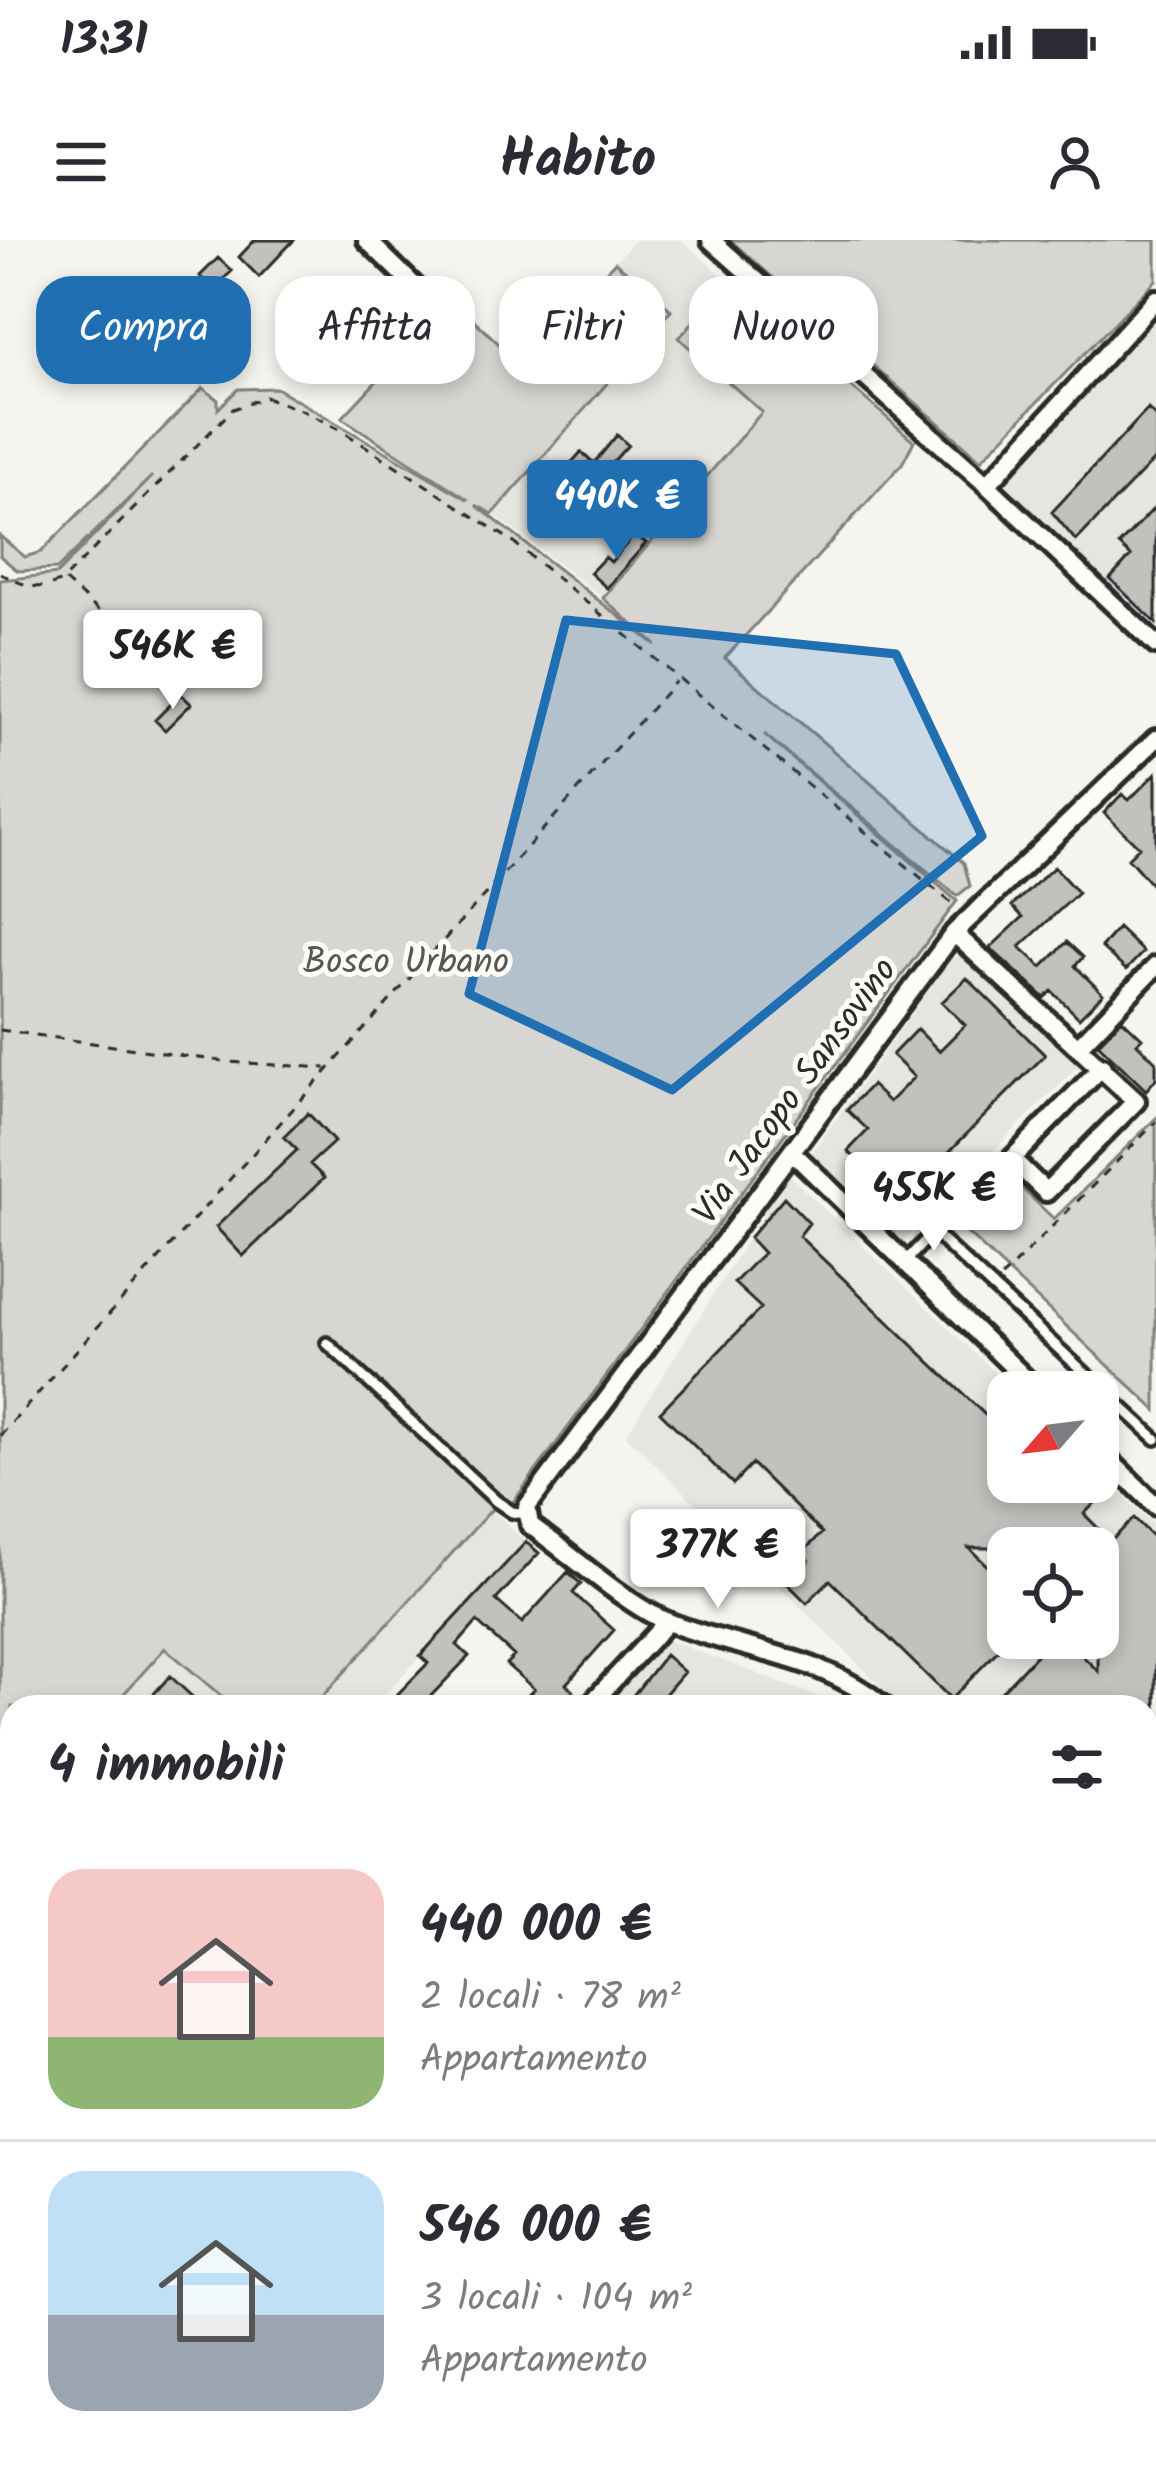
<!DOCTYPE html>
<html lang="it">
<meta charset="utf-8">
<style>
:root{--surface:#fff;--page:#f7f7f7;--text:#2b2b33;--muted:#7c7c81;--line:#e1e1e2;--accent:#1f6fb2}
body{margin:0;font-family:Kalam,sans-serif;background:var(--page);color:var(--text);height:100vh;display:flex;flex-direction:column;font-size:45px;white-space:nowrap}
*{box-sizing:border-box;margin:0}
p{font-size:39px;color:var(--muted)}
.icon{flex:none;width:66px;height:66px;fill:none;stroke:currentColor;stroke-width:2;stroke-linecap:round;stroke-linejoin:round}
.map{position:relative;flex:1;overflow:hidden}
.sheet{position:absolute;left:0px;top:1455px;width:1158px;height:771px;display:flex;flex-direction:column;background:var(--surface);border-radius:36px 36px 0 0;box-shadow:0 6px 18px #0003}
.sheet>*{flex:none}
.guide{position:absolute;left:36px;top:36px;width:1086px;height:108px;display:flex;gap:24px}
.needle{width:78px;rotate:242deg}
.controls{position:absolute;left:987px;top:1131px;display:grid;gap:24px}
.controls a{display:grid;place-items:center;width:132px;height:132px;border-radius:24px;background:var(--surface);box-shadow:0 6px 18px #0003;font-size:60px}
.price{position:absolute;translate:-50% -102px;padding:0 27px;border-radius:12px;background:#fff;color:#222;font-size:39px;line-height:78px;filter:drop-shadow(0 3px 6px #0008)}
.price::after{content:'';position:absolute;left:50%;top:72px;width:36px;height:27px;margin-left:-18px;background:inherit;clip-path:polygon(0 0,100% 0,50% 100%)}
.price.on{background:var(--accent);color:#fff}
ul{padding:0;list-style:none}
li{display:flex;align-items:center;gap:36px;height:300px;padding:0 48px}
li+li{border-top:3px solid var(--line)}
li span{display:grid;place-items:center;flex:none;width:336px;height:240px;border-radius:36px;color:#555}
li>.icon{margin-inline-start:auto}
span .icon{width:144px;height:144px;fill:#fffc;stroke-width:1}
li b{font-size:51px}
h2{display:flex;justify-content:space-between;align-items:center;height:144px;padding:0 48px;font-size:51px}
.chip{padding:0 42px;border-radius:36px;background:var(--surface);box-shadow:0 6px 18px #0003;font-size:42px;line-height:108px}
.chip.on{background:var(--accent);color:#fff}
.status{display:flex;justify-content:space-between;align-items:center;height:84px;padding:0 60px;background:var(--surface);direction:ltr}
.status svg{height:33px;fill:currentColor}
header{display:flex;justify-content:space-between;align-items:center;height:156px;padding:0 48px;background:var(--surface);font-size:54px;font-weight:800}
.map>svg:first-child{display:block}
.built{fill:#e6e5e0;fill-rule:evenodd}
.green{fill:#d7d6d2;stroke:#81807e;stroke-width:3}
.building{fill:#c2c1be;stroke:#2b2b2b;stroke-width:3}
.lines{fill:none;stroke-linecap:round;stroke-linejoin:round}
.lane-casing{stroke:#2b2b2b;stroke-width:18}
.street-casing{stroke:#2b2b2b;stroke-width:26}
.secondary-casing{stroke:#2b2b2b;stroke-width:33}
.path{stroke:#2b2b2b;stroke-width:3;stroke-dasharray:9 9;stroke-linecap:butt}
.lane{stroke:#fdfcf7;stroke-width:9}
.street{stroke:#fdfcf7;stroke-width:16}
.secondary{stroke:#fdfcf7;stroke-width:24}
.marked{fill:#1f6fb2;fill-opacity:0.2;stroke:#1f6fb2;stroke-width:9;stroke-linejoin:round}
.labels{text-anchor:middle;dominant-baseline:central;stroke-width:10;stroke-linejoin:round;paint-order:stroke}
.park-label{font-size:36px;fill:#565655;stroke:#fdfcf7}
.street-label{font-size:36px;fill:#2b2b2b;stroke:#fdfcf7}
</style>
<div class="status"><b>13:31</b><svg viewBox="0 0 49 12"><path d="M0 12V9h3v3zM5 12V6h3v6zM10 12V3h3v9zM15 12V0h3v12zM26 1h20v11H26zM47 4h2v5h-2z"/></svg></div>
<header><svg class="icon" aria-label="menu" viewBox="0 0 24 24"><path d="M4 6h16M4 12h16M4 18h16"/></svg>Habito<svg class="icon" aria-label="person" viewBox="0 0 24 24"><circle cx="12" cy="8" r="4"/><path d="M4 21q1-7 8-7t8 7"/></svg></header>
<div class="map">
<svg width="1156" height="2225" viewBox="0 0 1156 2225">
<rect width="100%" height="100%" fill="#f5f4ef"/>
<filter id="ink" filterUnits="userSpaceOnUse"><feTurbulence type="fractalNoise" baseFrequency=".00833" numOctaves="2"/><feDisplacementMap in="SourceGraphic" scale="24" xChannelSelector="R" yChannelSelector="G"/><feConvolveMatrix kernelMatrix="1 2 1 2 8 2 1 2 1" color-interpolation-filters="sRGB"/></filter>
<g filter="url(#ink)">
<path class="built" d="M635 0H681L729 41 678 98 762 172 603 358 493 274 671 70 615 22Z
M1156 77V389L1001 244Z
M964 716 1079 825 900 1004 810 915 952 718Z
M788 934 1015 1152H1008V1242H1098V1231L1156 1287V1619L1146 1629V1467H902L626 1195ZM1008 1308H1098V1398H1008Z
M492 1270 526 1302 373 1467H313Z
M665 1399 845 1467H603Z
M165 1407 232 1467H113Z
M0 1712 12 2214H531L542 2225H0Z
M1146 1763 1156 1774V1980L1146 1990Z
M590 2214H938L928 2225H601Z
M1019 2214H1109L1120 2225H1009Z"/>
<path class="green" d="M730 0H1156V40L981 220Z
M615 22 671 70 493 274 476 265 656 405 603 358 762 172 679 98 729 41 914 201 902 224 725 418 964 623 970 646 957 656 764 494 957 661 511 1265 501 1259 313 1467H234L165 1408 112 1467H12V1581L0 1594V340L57 334 152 236 57 329 18 331 0 316V296L25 317 41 312 203 148 218 160V169L238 149 276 148 469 260 342 178 453 60 518 122Z
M1156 878V1170L937 965 988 916 1054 979Z
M0 1627 12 1636V2214H250L252 2225H0Z"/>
<path class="building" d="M255 0H294L259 37 239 17Z
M218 18 232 31 213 49 200 36Z
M379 48 419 84 371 136 331 100Z
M1148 169 1156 177V218L1076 301 1052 272Z
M617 195 628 205 601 235 605 239 561 285 536 263 581 212 594 223Z
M1156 266V383L1110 339 1131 316 1119 305Z
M635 294 646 303 607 348 590 333 605 317 611 322Z
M181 454 191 464 165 490 155 480Z
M1156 533V650L1128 618 1139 607 1104 573 1122 554 1129 560Z
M1054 627 1078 653 1020 707 1042 727 1067 702 1083 717 1075 726 1103 754 1079 778 1052 751 1045 758 990 708 1023 677 1012 666Z
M1118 688 1143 712 1126 730 1101 707Z
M967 738 1045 815 944 917 959 931 915 977 848 911 868 890 847 870 871 845 889 862 914 837 892 815 917 789 939 811 965 785 942 762Z
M1122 779 1142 798 1137 803 1156 822V839L1146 850 1098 804Z
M308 873 334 902 310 924 324 938 243 1016 216 987 297 910 284 897Z
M784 957 809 983 799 996 1008 1197V1242H1101L1109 1249 1084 1274 1111 1301 1134 1278 1156 1300V1467H987L1052 1398H1064L1098 1431V1308H969L1008 1346V1400L951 1459 830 1340 807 1363 787 1343 809 1320 802 1313 822 1293 752 1224 733 1244 660 1172 761 1068 734 1043 763 1013 749 998Z
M526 1302 539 1313 496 1360 522 1383 568 1332 581 1344 573 1353 614 1390 566 1444 573 1451 558 1467H517L534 1449 506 1424 514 1416 477 1382 457 1405 469 1416 430 1457 440 1467H385L428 1423 420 1416Z
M665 1415 684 1432 654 1467H624Z
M170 1436 203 1467H142Z"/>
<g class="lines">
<g class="lane-casing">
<path id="lane" d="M905 1022 933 992 1156 1199
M327 1103 496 1261 512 1272 525 1274"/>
</g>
<g class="street-casing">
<path id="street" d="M367 0 433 64
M711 0 987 245 1156 405
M987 245 1156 59
M954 693 1136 861 1046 952 1012 919 1102 827
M1078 807 1156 726
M793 913 1039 1152
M1098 1209 1156 1266
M588 1467 667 1382
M884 1467C823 1415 741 1411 668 1382 628 1366 568 1312 530 1285L527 1267 954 693 1156 499
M1146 1656 1156 1646
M1146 1735 1156 1746
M570 2214 582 2225
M1132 2214 1142 2225"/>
</g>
<g class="secondary-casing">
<path id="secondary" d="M1146 2025 1156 2014
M962 2225 972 2214"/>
</g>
<path class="path" d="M0 333C22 345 40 353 63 340L233 169 265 157 301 170 339 189 512 301 954 665
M65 341 169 433
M0 790 229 822 326 828
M1001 1038 1156 882
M0 1196 676 441
M0 1646 12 1655
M419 2214 430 2225"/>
<use href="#lane" class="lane"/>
<use href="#street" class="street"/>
<use href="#secondary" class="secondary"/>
</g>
</g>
<path class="marked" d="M566 380 896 414 982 596 672 850 469 754Z"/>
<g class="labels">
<g class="park-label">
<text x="406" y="723">Bosco Urbano</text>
</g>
<g class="street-label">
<text transform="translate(796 852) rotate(-54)">Via Jacopo Sansovino</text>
</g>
</g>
</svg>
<div class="controls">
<a><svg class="needle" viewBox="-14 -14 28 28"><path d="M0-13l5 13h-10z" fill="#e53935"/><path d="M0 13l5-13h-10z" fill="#7c7c81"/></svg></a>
<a><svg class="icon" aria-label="locate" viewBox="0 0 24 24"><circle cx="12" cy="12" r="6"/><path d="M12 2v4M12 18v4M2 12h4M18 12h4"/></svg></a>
</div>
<b class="price on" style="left:617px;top:322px">440K €</b>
<b class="price" style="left:173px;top:472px">546K €</b>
<b class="price" style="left:934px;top:1014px">455K €</b>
<b class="price" style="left:718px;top:1371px">377K €</b>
<div class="guide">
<a class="chip on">Compra</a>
<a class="chip">Affitta</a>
<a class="chip">Filtri</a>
<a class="chip">Nuovo</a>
</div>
<section class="sheet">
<h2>4 immobili<svg class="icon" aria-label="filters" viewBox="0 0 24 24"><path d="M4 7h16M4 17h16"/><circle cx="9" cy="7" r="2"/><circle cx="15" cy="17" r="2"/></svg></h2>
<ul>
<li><span style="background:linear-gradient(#f6c9c9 70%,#8fb573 0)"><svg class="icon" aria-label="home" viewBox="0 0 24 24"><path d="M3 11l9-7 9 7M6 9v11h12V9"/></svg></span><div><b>440 000 €</b><p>2 locali · 78 m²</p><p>Appartamento</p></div></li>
<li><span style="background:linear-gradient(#bfe0f5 60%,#9aa5b1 0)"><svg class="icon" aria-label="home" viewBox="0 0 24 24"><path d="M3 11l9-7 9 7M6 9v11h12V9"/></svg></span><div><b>546 000 €</b><p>3 locali · 104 m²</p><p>Appartamento</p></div></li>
</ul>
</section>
</div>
